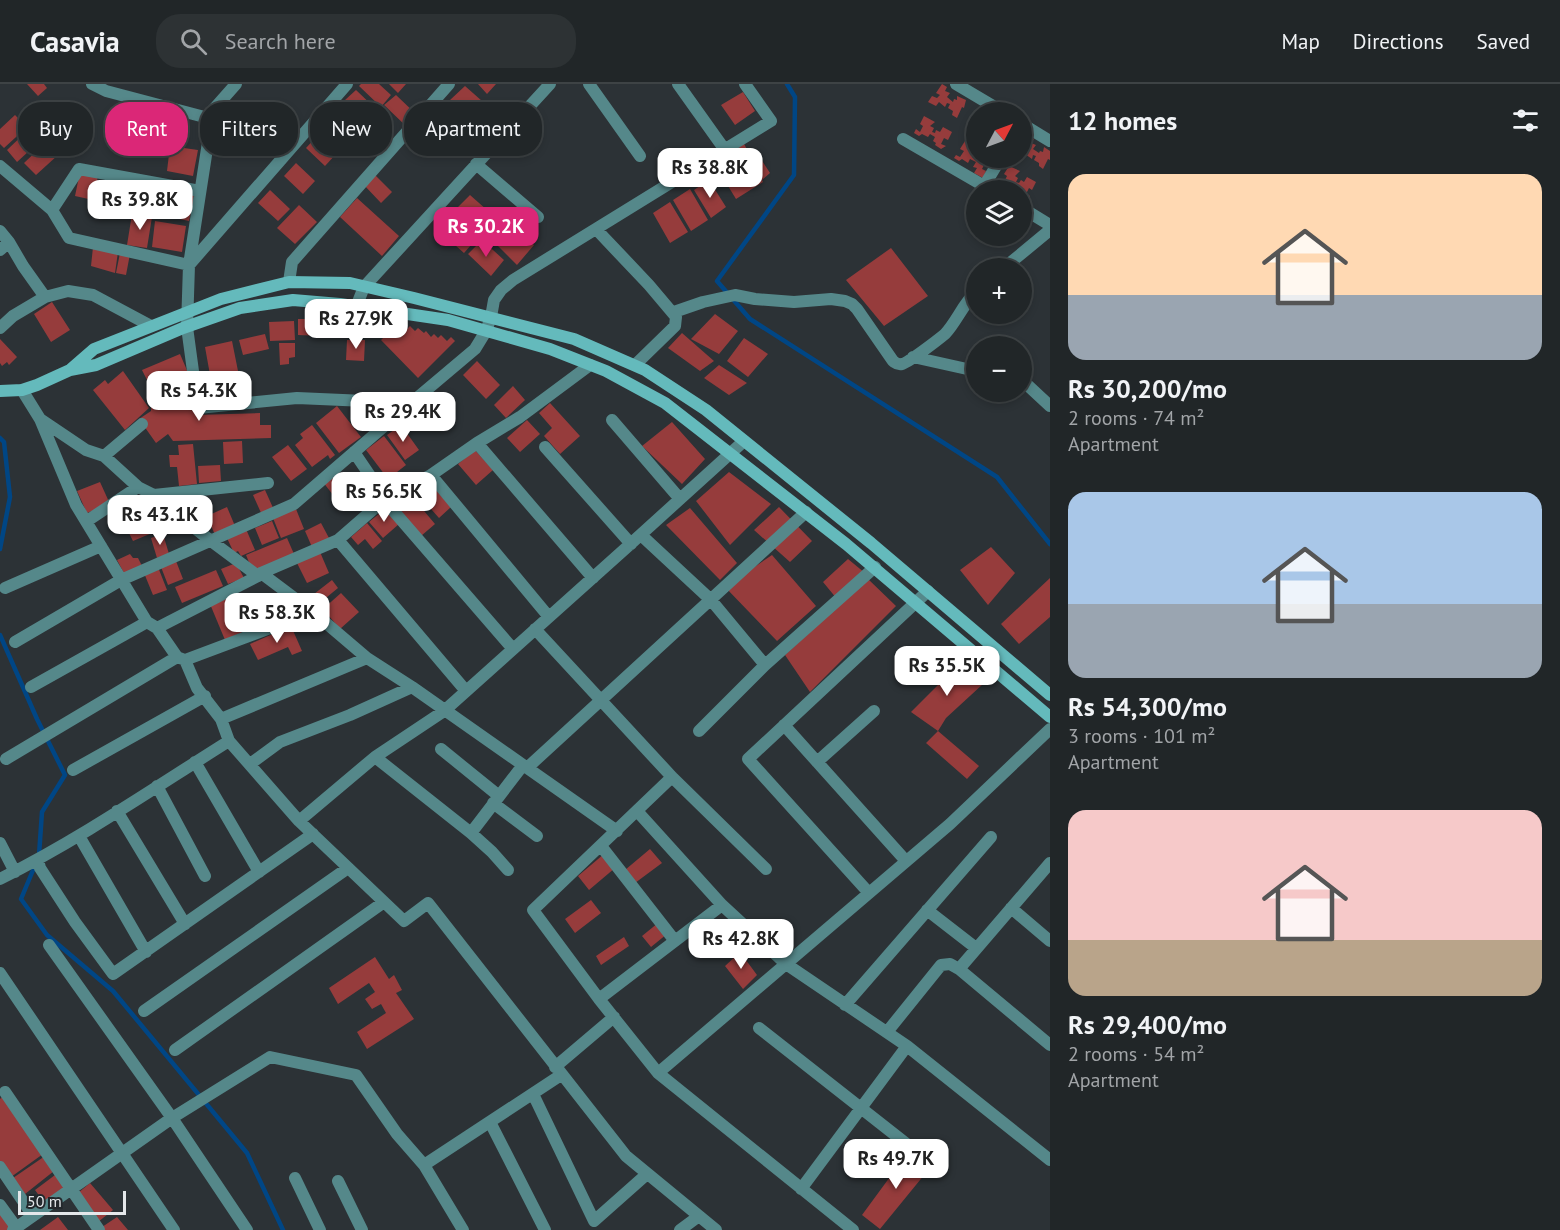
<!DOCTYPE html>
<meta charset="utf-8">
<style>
:root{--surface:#212628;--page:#2d3234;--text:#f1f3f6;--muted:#a2a5a8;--line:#3e4345;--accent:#db2777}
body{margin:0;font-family:"PT Sans",sans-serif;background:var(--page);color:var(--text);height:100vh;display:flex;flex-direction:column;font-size:22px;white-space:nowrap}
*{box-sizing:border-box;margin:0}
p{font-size:20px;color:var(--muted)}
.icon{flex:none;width:33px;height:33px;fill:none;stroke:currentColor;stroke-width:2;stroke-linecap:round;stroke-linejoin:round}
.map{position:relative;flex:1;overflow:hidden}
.side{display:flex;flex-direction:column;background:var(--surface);width:510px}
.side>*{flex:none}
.guide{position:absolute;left:18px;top:18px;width:570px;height:54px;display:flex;gap:12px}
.needle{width:39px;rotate:49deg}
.buttons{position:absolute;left:966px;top:18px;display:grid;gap:12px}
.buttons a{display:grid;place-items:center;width:66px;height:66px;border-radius:50%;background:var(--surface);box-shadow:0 3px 9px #0003,0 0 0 2px var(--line);font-size:30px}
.scale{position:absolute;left:18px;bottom:15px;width:108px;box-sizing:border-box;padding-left:6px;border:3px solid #e4e7ea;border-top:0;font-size:16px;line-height:21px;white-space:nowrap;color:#e4e7ea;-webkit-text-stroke:4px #23282c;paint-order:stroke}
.price{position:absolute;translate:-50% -51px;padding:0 14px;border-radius:12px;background:#fff;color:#222;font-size:20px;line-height:39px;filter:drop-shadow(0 2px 3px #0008)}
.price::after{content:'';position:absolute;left:50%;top:36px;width:18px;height:14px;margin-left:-9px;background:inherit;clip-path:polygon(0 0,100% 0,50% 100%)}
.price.on{background:var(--accent);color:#fff}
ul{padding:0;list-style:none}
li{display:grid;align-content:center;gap:12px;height:318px;padding:0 18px}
li span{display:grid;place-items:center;height:186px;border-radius:18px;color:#555}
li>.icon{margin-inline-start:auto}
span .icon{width:108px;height:108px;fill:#fffc;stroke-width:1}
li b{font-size:26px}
h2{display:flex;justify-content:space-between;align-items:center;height:72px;padding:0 18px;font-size:26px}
.tag{padding:0 21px;border-radius:24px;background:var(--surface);box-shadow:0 3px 9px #0003,0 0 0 2px var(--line);font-size:21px;line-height:54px}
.tag.on{background:var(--accent);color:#fff}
header{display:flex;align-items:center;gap:36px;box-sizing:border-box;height:84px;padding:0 30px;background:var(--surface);border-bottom:2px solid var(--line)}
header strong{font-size:28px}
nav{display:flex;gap:33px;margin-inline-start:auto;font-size:21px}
.search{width:420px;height:54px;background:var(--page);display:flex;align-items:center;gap:15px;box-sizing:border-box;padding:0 21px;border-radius:24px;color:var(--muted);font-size:22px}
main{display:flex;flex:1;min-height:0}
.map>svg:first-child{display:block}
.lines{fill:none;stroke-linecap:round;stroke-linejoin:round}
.stream{stroke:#004685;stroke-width:4.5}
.building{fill:#963c3c}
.street{stroke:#55888a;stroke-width:12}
.secondary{stroke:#64babc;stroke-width:12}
</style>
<header>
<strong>Casavia</strong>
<div class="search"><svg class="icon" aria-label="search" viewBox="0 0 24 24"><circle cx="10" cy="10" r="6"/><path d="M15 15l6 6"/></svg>Search here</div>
<nav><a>Map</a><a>Directions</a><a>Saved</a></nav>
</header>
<main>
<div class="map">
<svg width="1050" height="1146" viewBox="0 0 1050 1146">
<rect width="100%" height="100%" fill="#2c3236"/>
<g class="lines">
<path class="stream" d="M787 0 795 13 794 91 717 197 750 235 997 393 1050 460
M0 354 4 358 10 413 0 465
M0 551 37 635 65 691 42 728 39 771
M36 779 21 815 47 851 113 907 247 1069 283 1146"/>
</g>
<path class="building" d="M27 0H44L47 4 38 12Z
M361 0H379L391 11 381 23 359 2Z
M389 0H406L398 9Z
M478 0H496L487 10Z
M942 0 947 3 945 7 950 9 947 13 953 18 954 15 957 16V12L966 16 964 24 962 23 957 34 952 31 953 27 948 24 950 20 947 19 945 23 939 18 936 22 928 18 932 12 937 14 940 11 936 9Z
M465 2 482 17 467 34 450 16Z
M356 6 377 26 367 37 345 16Z
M743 8 755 27 735 41 721 21Z
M396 11 417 31 406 42 384 21Z
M486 19 503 34 487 51 471 33Z
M15 31 27 43 4 64 0 60V45Z
M924 32 935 38 930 42 934 44 932 48 935 49 936 46 940 48 943 43 952 48 948 56 944 54 941 60 946 62 941 65 935 61 936 59 933 57 935 53 930 50 928 53 922 50 919 52 914 49 916 45 920 48 923 42 920 40Z
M29 45 40 57 17 78 7 66Z
M318 51 337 69 325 82 306 64Z
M1028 52 1034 55 1031 59 1036 61 1033 65 1039 69 1040 67 1043 68 1044 63 1050 67V76L1048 75 1043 85 1039 82V79L1034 76 1036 72 1033 71 1032 75 1025 70 1022 76V65L1023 66 1026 63 1022 61Z
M965 57 976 63 971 68 974 69 972 73 975 75 992 74 988 81 985 79 982 85 986 87 983 94 974 89 977 84 973 83 976 78 970 75 968 79 962 75 959 77 954 74 956 71 960 73 964 67 960 65Z
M46 58 58 71 36 91 24 79Z
M744 60 753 76 759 72 770 89 762 96 763 98 736 115 714 79Z
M170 62 198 66 193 92 167 87Z
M296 79 315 97 303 110 284 92Z
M1009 82 1020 87 1015 92 1018 94 1016 98 1019 99 1021 96 1024 98 1027 93 1036 98 1032 106 1029 104 1026 110 1030 112 1027 118 1022 115V106H1018L1020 103 1014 100 1012 103 1006 100 1003 102 998 99 1000 96 1004 98 1007 92 1004 90Z
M80 88 98 92 93 116 75 112Z
M375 91 392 108 381 119 364 101Z
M105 95 119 98 114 121 100 118Z
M709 96 726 123 711 134 694 106Z
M137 99 156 102 152 129 133 126 134 122 120 120 122 106 135 108Z
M161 102 195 110 189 137 155 130Z
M690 105 708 136 691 147 673 116Z
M270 106 290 125 278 137 258 119Z
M470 111 496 134 481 150 456 125Z
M357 114 399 152 382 172 340 133Z
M670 118 688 148 670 159 653 129Z
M299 121 317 138 295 160 277 144Z
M454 128 479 152 464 169 438 146Z
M132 130 152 133 147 164 127 161Z
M504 134 534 161 517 181 488 152Z
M155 137 186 142 182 168 152 163Z
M482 156 504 176 491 192 468 170Z
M93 163 118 168 115 189 91 182Z
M891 164 928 212 884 242 846 196Z
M120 169 130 170 126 191 116 189Z
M52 218 70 246 51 258 34 230Z
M715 230 738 247 719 270 691 255Z
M298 235H321V252L298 251Z
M294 237 295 256 270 257 269 238Z
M410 242 415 247 418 244 424 249 426 247 431 253 434 250 438 254 441 251 447 257 451 253 455 257 418 294 381 256 388 249 391 252 399 244 405 247Z
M682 249 714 277 700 287 668 264Z
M265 250 269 265 243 271 239 256Z
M744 254 768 270 748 293 727 277Z
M0 255 17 273 9 281 7 278 2 282 0 279Z
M347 256H365L364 277 346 276Z
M232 257 240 297 212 302 205 263Z
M279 259H295V273L289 274V280L280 281Z
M180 270 192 298 170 307 164 292 148 298 142 286Z
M477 277 500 301 486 315 463 291Z
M719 281 747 299 729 311 704 294Z
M123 287 149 324 125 346 93 306 105 296 108 300Z
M513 302 525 316 506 334 494 321Z
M186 305 196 331 260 329V341H271V354L173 357 168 350 156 359 139 335 151 327V318Z
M438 312 454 333 441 342 425 322Z
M550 319 580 352 560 370 544 352 552 344 539 329Z
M337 322 361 353 339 369 316 339Z
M527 336 540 350 520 368 507 354Z
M672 338 705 375 682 400 642 362Z
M312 341 335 371 330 375 328 371 312 383 295 361 303 354 300 350Z
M401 341 419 366 405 376 387 351Z
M384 352 406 381 388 395 366 366Z
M242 357 243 379 224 380 223 358Z
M193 360 197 400 179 402 177 383H170L169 371H179L178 361Z
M288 361 307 385 291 397 272 373Z
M475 366 493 386 476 401 458 380Z
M220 381 221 397 199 399 198 382Z
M338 387 347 400 352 396 362 409 343 424 323 398Z
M729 388 771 420 730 461 696 417Z
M428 397 451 423 439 434 416 408Z
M100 398 110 420 87 429 77 407Z
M265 406 274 426 262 431 253 411Z
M414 415 435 440 421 452 400 427Z
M227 423 235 442 215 451 207 432Z
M779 423 812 457 790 478 754 446Z
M386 424 399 440 383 454 369 438Z
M690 424 737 479 720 496 666 441Z
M296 425 304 445 281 454 273 434Z
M272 437 279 454 262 461 255 444Z
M148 438 152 449 133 457 128 447Z
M321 439 329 454 312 463 305 447Z
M367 439 382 457 373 465 365 455 358 461 351 453Z
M246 445 255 466 241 472 238 467 234 469 227 454Z
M163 450 169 470 157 474 151 454Z
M287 454 294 470 253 488 246 471Z
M991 463 1015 489 988 521 960 486Z
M320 468 329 489 307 499 297 479Z
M130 470 133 474H138L142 482 125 491 117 476Z
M772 471 816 522 777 557 725 503Z
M848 475 865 489 837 515 823 498Z
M176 477 183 495 168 501 161 483Z
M236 479 244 494 228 500 221 485Z
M158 483 167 506 153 511 144 489Z
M216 486 223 502 182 519 175 503Z
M1050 494V533L1019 560 1001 540Z
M868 495 896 522 810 608 785 571Z
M332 496 338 504 321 518 314 510Z
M282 508 286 519 292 516 295 525 278 532 270 513Z
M341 509 359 528 340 545 323 525Z
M228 512 234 527 247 522 256 542 225 556 210 520Z
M291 542 302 567 292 571 288 563 258 576 250 560Z
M959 580 983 600 946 634 938 647 911 628Z
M938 647 979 682 967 695 926 659Z
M650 765 662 779 635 799 625 786Z
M604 770 615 784 589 806 578 792Z
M591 816 601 829 575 849 565 835Z
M658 839 667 850 651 863 642 852Z
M624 853 629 862 601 881 596 872Z
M740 868 757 891 743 905 725 882Z
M375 873 389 895 394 891 402 906 396 909 414 935 367 965 357 948 386 929 381 920 372 925 365 915 375 908 369 899 338 920 329 904Z
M2 1013 43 1070 11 1093 0 1077V1015Z
M909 1067 929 1085 880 1145 862 1131Z
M45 1072 54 1087 25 1110 13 1094Z
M55 1091 66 1105 46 1121 35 1106Z
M90 1099 113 1126 98 1138 78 1109Z
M0 1126 12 1142 7 1146H0Z
M58 1133 68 1146H40Z
M117 1133 128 1146H104L102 1143Z"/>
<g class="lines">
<path class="street" d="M92 0 106 7 212 35
M236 0 213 26 189 181 187 243 198 324 297 314 411 319
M589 0 640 72
M678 0 725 66
M956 0 1003 28
M1022 40 1050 57
M903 55 991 106
M476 80 538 133
M0 82 52 126 69 154 189 181 347 0
M984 102 1001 74
M1022 124 1050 141
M52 126 79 85 200 107
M596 145 649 201 676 233 675 242 635 281
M0 147 9 158
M0 166 9 158 23 182 45 213
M1004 184 1050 146
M289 198 292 178 449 0
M356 223 364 203 550 0
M674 228 703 218 735 211 755 215 794 218 831 215 845 217 852 220 857 225 893 277C896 279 897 281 902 280 908 279 939 255 945 250 957 237 963 220 976 208
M0 244 13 232 45 213 68 207 93 211 151 242
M913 273 976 287
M1022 296 1050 322
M22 306 40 335 86 366 104 372 138 403 154 411 211 457 258 492 261 489 313 528 367 574 412 603 617 747
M40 335 76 421 147 538 157 544 177 573 185 576 197 604 221 635 229 657 299 737 404 837 428 819 626 1072 716 1146
M612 336 680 415
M477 359 593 494
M545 363 631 460
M354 368 377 402 379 420 384 416 513 565
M104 372 142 340
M154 411 268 399
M87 437 138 403
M641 451 711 516 765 581
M338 456 384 416 431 391
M261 489 338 456 466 607
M5 504 101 462
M549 533 431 391 477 359 520 333 590 281
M157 544 258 492
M535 545 672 693 766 785
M15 558 121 496 294 420 411 319 475 265 486 247 491 233 494 216 501 206 513 196 771 37 745 0
M185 576 313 528
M31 603 147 538
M221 635 367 574
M784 641 906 777
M699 647 765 581 875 483
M441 665 499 712
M375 673 471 749 523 681
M6 675 177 573
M195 678 259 788
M817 678 874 627
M250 680 280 658 350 631 412 603
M527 684 806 428
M73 686 205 612
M672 693 533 826 599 915 658 989 853 1146
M157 702 205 792
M493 719 537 752
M117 727 185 840
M637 727 722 821 786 880 907 962 1050 1076
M299 737 375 673 444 627 626 464 744 357
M471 749 492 768 508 786
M79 752 146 868
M0 759 15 788
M601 762 675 857
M38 776 40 784 75 838 113 890 313 750
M0 795C80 755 154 704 229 657
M869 809 748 675 928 507
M1011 824 1050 857
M927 826 976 864
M49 861 172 1034 247 1146
M959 885 1050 779
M0 889 174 1146
M599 915 722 821
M845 921 991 753
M144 927 348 784
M759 944 927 1076
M887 948 941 881 950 880 959 885 1050 961
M175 966 384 818
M555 983 614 933
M658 989 950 740 1050 645
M5 1008 99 1146
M533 1010 594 1137 647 1090
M490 1038 545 1146
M424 1081 561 991
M0 1083 33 1132
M295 1094 320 1146
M338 1097 362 1146
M801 1105 907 962
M0 1121 16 1143
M13 1146 172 1034 270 973 356 991 397 1050 424 1081 463 1146
M680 1146 699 1132"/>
<path class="secondary" d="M71 285 94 265 221 215 289 198 350 199 414 214 574 255 645 286 706 326 871 459 1050 611
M0 307 22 306 37 301 70 286 96 281 183 244 240 224 293 216 340 220 448 236 550 265 606 287 665 319 846 460 1050 633"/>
</g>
</svg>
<div class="buttons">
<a><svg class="needle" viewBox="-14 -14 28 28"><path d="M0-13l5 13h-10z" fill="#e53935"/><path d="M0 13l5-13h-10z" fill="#a2a5a8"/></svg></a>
<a><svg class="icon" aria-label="layers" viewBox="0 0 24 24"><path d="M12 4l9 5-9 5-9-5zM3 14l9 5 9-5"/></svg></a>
<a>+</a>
<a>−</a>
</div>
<div class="scale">50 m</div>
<b class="price" style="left:710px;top:115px">Rs 38.8K</b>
<b class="price" style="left:140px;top:147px">Rs 39.8K</b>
<b class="price on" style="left:486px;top:174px">Rs 30.2K</b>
<b class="price" style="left:356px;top:266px">Rs 27.9K</b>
<b class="price" style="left:199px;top:338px">Rs 54.3K</b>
<b class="price" style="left:403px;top:359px">Rs 29.4K</b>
<b class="price" style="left:384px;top:439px">Rs 56.5K</b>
<b class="price" style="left:160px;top:462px">Rs 43.1K</b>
<b class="price" style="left:277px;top:560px">Rs 58.3K</b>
<b class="price" style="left:947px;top:613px">Rs 35.5K</b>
<b class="price" style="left:741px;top:886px">Rs 42.8K</b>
<b class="price" style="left:896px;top:1106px">Rs 49.7K</b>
<div class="guide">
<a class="tag">Buy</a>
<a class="tag on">Rent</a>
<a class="tag">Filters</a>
<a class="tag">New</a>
<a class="tag">Apartment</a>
</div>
</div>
<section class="side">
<h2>12 homes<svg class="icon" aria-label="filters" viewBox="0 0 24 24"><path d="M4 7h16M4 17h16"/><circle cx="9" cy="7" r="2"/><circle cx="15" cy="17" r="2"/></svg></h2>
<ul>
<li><span style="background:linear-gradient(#ffd9b3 65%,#9aa5b1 0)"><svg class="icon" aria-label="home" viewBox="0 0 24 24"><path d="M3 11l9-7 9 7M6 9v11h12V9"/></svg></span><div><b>Rs 30,200/mo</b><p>2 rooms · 74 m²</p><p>Apartment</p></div></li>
<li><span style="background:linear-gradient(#a9c7e8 60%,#9aa5b1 0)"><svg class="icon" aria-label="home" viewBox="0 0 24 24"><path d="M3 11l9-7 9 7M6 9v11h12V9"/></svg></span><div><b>Rs 54,300/mo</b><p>3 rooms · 101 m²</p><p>Apartment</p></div></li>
<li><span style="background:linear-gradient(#f6c9c9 70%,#b9a48a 0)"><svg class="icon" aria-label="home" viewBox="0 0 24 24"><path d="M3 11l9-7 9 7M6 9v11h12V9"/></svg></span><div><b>Rs 29,400/mo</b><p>2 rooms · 54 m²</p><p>Apartment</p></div></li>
</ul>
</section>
</main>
